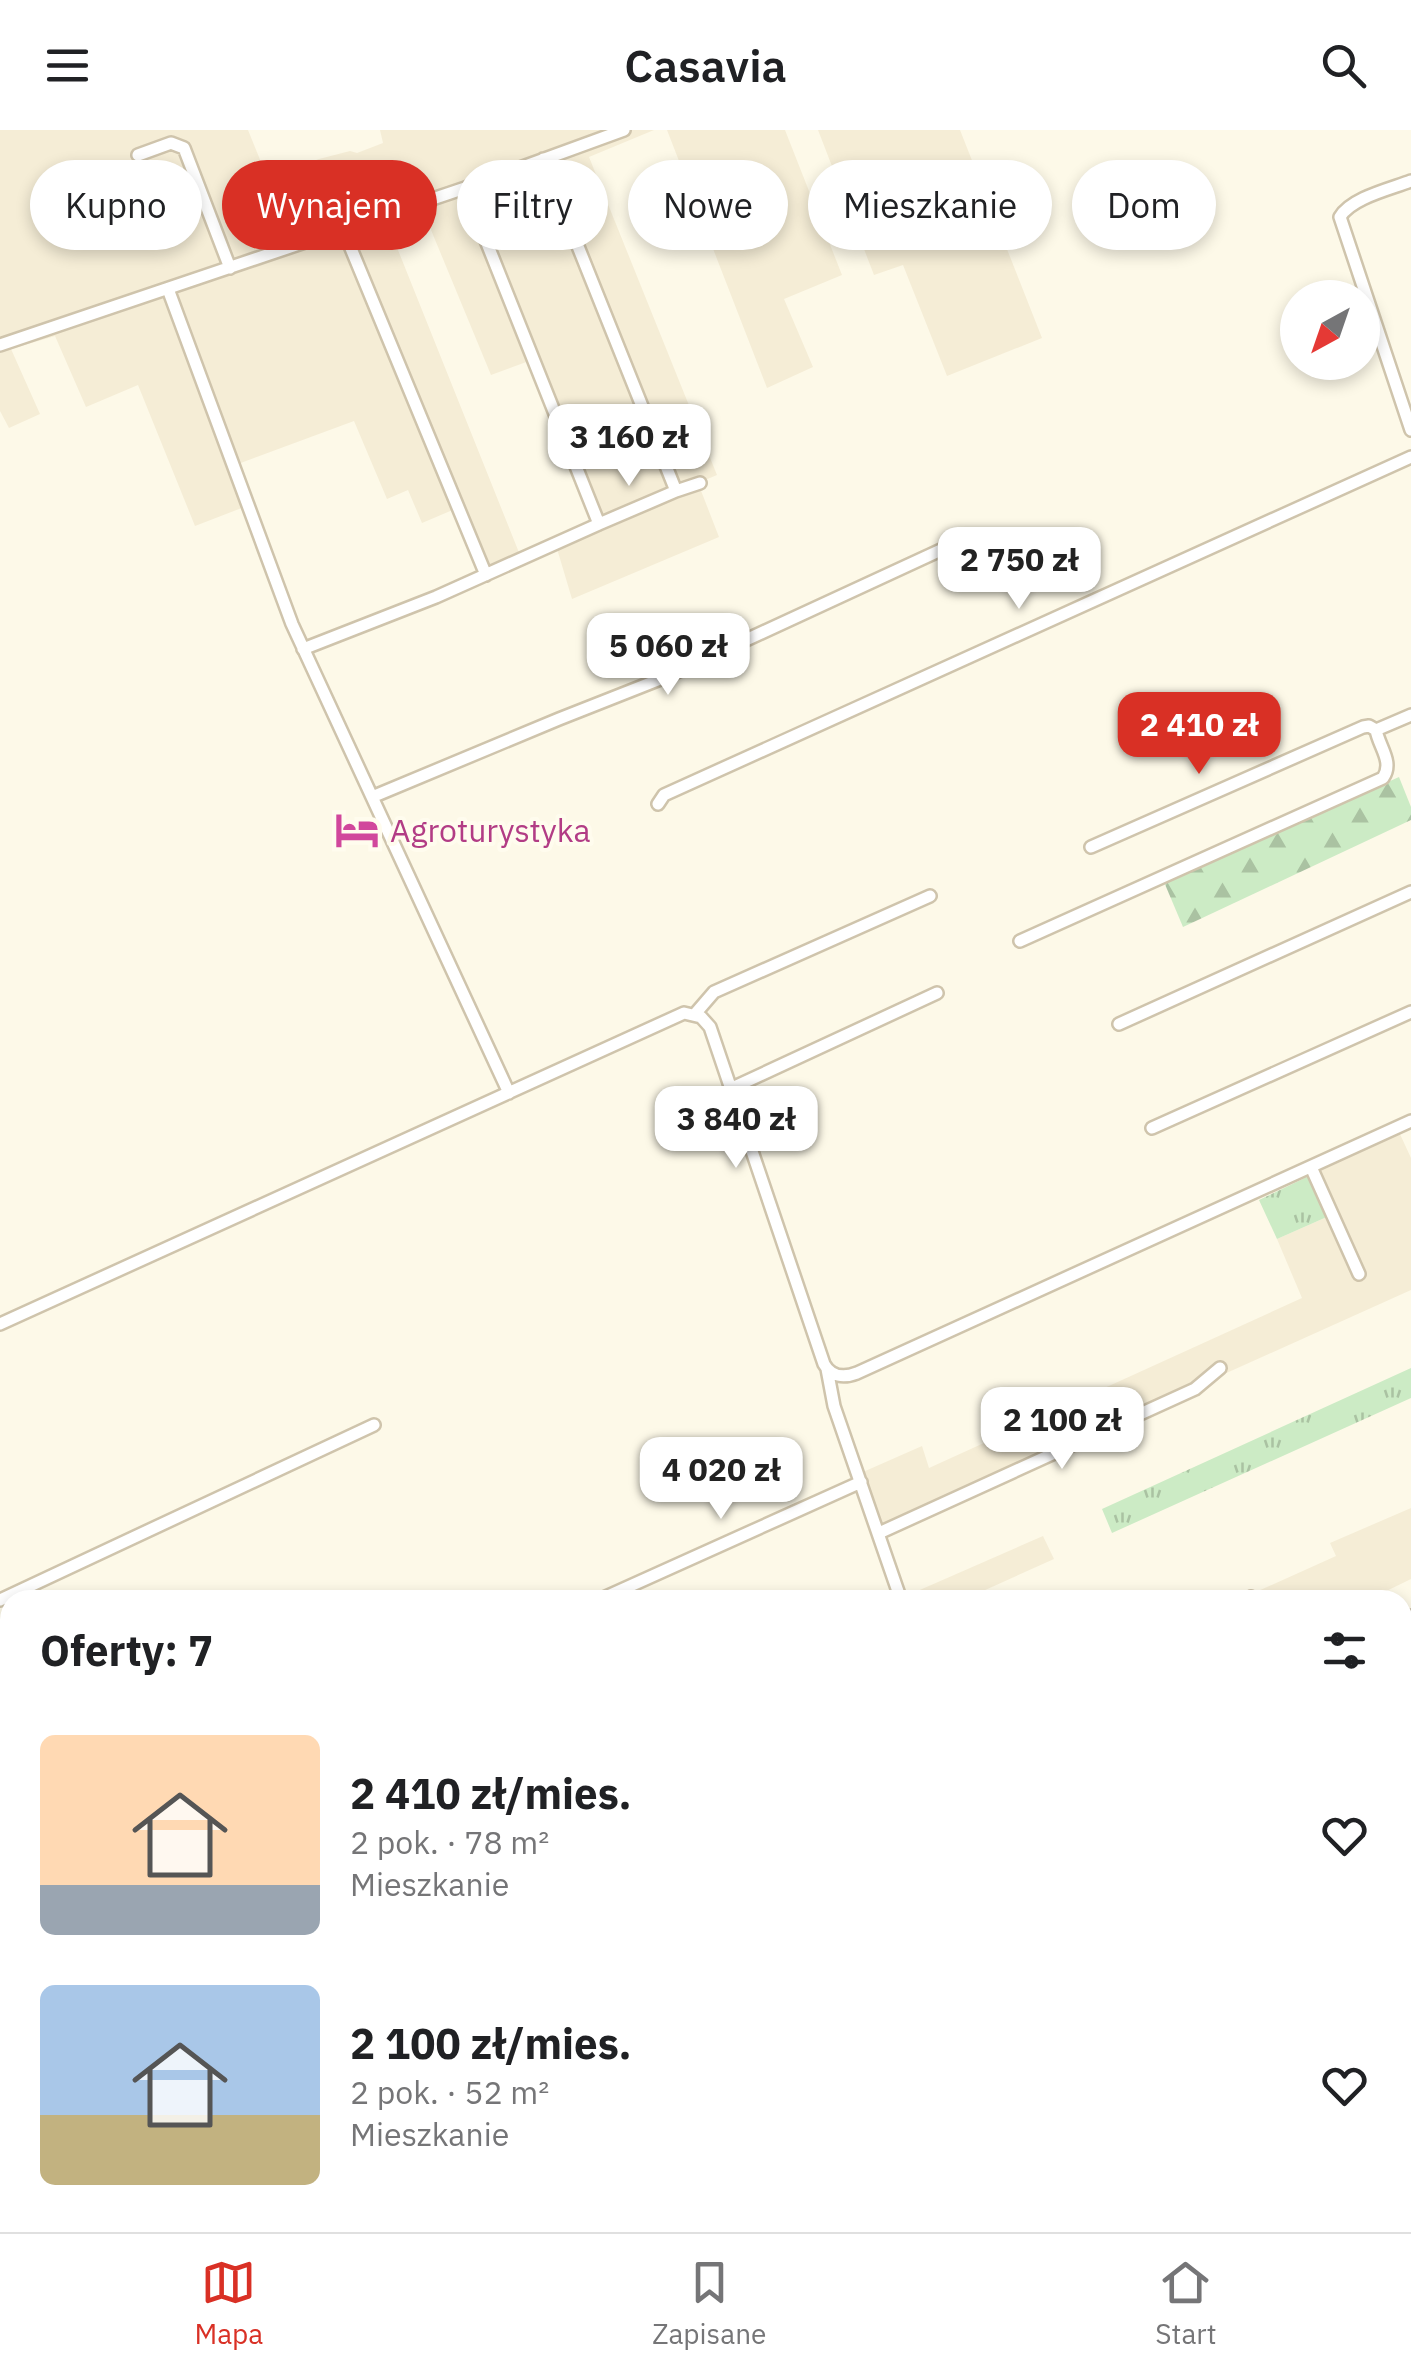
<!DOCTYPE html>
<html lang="pl">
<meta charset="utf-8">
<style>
:root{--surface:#fff;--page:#f2f2f2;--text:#202124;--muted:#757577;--line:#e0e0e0;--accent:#d93025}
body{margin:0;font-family:"IBM Plex Sans",sans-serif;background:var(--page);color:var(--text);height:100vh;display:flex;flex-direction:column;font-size:38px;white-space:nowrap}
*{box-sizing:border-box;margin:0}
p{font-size:32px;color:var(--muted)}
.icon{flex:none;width:55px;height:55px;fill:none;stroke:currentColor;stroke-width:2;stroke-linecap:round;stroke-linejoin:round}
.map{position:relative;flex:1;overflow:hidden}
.details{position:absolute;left:0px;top:1460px;width:1412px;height:642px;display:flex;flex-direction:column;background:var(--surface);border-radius:30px 30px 0 0;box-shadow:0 5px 15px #0003}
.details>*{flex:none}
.hud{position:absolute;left:30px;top:30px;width:1352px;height:90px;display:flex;gap:20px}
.needle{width:65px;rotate:220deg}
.controls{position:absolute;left:1280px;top:150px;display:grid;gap:20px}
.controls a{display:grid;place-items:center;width:100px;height:100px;border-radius:50%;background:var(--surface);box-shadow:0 5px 15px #0003;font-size:50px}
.price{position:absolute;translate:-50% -85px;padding:0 22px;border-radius:20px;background:#fff;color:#222;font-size:32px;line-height:65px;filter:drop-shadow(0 2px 5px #0008)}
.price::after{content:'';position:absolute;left:50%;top:60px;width:30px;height:22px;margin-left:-15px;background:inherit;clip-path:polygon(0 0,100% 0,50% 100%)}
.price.current{background:var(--accent);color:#fff}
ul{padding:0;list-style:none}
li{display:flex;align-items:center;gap:30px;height:250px;padding:0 40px}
li span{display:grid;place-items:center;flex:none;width:280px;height:200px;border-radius:15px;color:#555}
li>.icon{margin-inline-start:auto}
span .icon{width:120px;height:120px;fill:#fffc;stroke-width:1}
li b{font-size:42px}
h2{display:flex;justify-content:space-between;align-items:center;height:120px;padding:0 40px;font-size:42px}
.tag{padding:0 35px;border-radius:45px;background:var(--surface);box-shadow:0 5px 15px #0003;font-size:35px;line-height:90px}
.tag.current{background:var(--accent);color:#fff}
header{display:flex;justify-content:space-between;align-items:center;height:130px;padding:0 40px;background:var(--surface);font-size:45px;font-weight:600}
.tab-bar{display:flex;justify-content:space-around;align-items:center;height:140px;border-top:2px solid var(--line);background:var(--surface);font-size:28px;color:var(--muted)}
.tab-bar a{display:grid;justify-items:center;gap:5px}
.tab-bar .current{color:var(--accent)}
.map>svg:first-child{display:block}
.residential{fill:#f5edd6}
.industrial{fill:url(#industrial-grid)}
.grass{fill:url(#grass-tufts)}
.forest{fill:url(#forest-firs)}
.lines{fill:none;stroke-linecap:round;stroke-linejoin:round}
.minor-casing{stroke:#cfc4ac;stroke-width:16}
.primary-casing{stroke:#dcd7d0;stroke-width:22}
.minor{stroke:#fff;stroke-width:11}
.primary{stroke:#fcee9f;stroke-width:18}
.labels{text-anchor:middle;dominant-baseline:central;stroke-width:8;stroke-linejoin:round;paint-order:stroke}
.hotel-label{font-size:32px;fill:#b23c85;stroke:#fffcee;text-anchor:start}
</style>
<header><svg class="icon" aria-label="menu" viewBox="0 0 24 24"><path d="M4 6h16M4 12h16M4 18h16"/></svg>Casavia<svg class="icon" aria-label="search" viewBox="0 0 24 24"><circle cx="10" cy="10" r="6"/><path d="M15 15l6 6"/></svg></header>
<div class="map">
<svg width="1411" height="2102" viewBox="0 0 1411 2102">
<defs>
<pattern id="industrial-grid" width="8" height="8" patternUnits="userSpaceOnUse" patternTransform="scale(2.5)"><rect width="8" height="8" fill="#eeeae1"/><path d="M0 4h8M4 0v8" fill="none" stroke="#c6c1b8"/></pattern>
<pattern id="grass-tufts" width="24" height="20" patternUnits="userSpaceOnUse" patternTransform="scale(2.5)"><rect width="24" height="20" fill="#ccebc5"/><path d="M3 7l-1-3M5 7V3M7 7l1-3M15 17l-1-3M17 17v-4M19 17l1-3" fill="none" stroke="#aac2a2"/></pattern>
<pattern id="forest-firs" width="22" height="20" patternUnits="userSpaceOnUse" patternTransform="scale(2.5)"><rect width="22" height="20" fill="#ccebc5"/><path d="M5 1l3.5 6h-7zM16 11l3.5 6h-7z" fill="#aac2a2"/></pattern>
</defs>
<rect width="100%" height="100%" fill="#fdf9e8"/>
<path class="residential" d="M0 0H248L267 47 319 29 350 21 357 23 383 13 380 0H654L589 27 717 345 698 353 719 407 572 469 555 412 592 393 529 231 491 245 424 83 388 95 520 425 481 442 455 379 422 393 408 360 387 369 354 291 238 334 252 374 195 396 138 255 86 277 55 206 11 219 40 284 9 298 0 281Z
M667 0H785L842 145 784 169 813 237 767 258Z
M818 0H960L1042 208 947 246 903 135 874 145Z
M1399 1002 1411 1028V1160L1222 1245 884 1405 863 1342 922 1316 929 1338 1302 1168 1277 1109 1329 1086 1311 1045Z
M1411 1378V1449L1368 1470H1238L1336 1426 1330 1413Z
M1043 1406 1054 1429 963 1470H907L906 1466Z
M10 1672V1837L0 1828V1681Z
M548 2092 560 2102H275L261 2093Z
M628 2093H1070L1048 2102H640Z"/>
<path class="industrial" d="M51 2093V2092L163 2093 156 2102H22Z"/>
<path class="grass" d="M1311 1045 1329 1086 1277 1109 1259 1070Z
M1411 1238V1268L1112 1403 1102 1379Z"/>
<path class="forest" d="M1399 647 1411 677V690L1183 797 1164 752Z"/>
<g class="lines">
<g class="minor-casing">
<path id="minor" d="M138 25 171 13 184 18 230 138
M1411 51C1390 59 1351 68 1340 87L1411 300
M465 58 599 394 676 361 543 29
M343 99 486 445
M168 159 292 494 509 963
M0 215 465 58 624 0
M676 361 700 353
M303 519 436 467 599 394
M372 667 559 589 668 546 943 419
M658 674 664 665 1411 327
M1091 717 1363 597 1369 596 1376 600
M1020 811 1383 648C1394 632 1379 617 1376 600L1411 585
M695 884 714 862 930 766
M1119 894 1411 762
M730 959 937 863
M1152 998 1411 882
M1311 1037 1359 1144
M0 1194 684 883 701 887 710 897 824 1234C831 1247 844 1248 857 1243L1411 991
M827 1239 834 1276 901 1470
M879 1403 1195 1259 1220 1238
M0 1470 374 1295
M599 1470 861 1352
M1246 1470 1251 1467
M1402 1490 1411 1486
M1111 2092 1114 2102
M0 2102 31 2092"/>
</g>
<g class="primary-casing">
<path id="primary" d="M0 1614 10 1622
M568 2092 580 2102
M608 2092 620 2102"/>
</g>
<use href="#minor" class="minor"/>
<use href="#primary" class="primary"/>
</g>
<defs>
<g id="hotel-bare" transform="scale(3.45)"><path d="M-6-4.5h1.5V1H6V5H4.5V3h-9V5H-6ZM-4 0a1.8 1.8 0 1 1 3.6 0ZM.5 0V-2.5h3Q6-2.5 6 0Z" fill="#d1479c" stroke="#fffcee" stroke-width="2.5" paint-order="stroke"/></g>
</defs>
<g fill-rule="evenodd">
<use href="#hotel-bare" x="357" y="700"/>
</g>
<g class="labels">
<g class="hotel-label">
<text x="390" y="700">Agroturystyka</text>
</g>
</g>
</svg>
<div class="controls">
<a><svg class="needle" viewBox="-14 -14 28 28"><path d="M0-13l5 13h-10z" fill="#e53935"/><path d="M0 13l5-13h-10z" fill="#757577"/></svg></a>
</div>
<b class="price" style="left:629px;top:359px">3 160 zł</b>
<b class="price" style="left:1019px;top:482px">2 750 zł</b>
<b class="price" style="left:668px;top:568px">5 060 zł</b>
<b class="price current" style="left:1199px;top:647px">2 410 zł</b>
<b class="price" style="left:736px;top:1041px">3 840 zł</b>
<b class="price" style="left:1062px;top:1342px">2 100 zł</b>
<b class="price" style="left:721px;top:1392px">4 020 zł</b>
<div class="hud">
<a class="tag">Kupno</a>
<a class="tag current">Wynajem</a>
<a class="tag">Filtry</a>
<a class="tag">Nowe</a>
<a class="tag">Mieszkanie</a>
<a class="tag">Dom</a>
</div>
<section class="details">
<h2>Oferty: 7<svg class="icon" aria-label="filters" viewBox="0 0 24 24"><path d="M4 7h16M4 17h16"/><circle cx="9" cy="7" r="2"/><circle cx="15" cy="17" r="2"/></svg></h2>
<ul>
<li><span style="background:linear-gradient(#ffd9b3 75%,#9aa5b1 0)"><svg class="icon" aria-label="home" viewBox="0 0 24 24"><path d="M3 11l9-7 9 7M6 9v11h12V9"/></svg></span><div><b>2 410 zł/mies.</b><p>2 pok. · 78 m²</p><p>Mieszkanie</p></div><svg class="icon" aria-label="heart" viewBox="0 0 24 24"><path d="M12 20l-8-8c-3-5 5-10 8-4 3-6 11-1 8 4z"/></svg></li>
<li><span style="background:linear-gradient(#a9c7e8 65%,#c2b280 0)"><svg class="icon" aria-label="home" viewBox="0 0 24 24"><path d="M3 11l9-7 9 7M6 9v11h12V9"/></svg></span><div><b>2 100 zł/mies.</b><p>2 pok. · 52 m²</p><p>Mieszkanie</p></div><svg class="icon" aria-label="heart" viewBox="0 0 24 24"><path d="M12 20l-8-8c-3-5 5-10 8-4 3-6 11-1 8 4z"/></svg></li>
</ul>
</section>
</div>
<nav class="tab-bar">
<a class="current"><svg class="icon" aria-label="map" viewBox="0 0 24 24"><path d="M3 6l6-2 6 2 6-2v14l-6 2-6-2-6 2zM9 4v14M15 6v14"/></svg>Mapa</a>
<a><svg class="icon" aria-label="saved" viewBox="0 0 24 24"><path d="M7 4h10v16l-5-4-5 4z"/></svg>Zapisane</a>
<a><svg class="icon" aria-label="home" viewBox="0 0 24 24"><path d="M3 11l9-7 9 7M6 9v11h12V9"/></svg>Start</a>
</nav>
